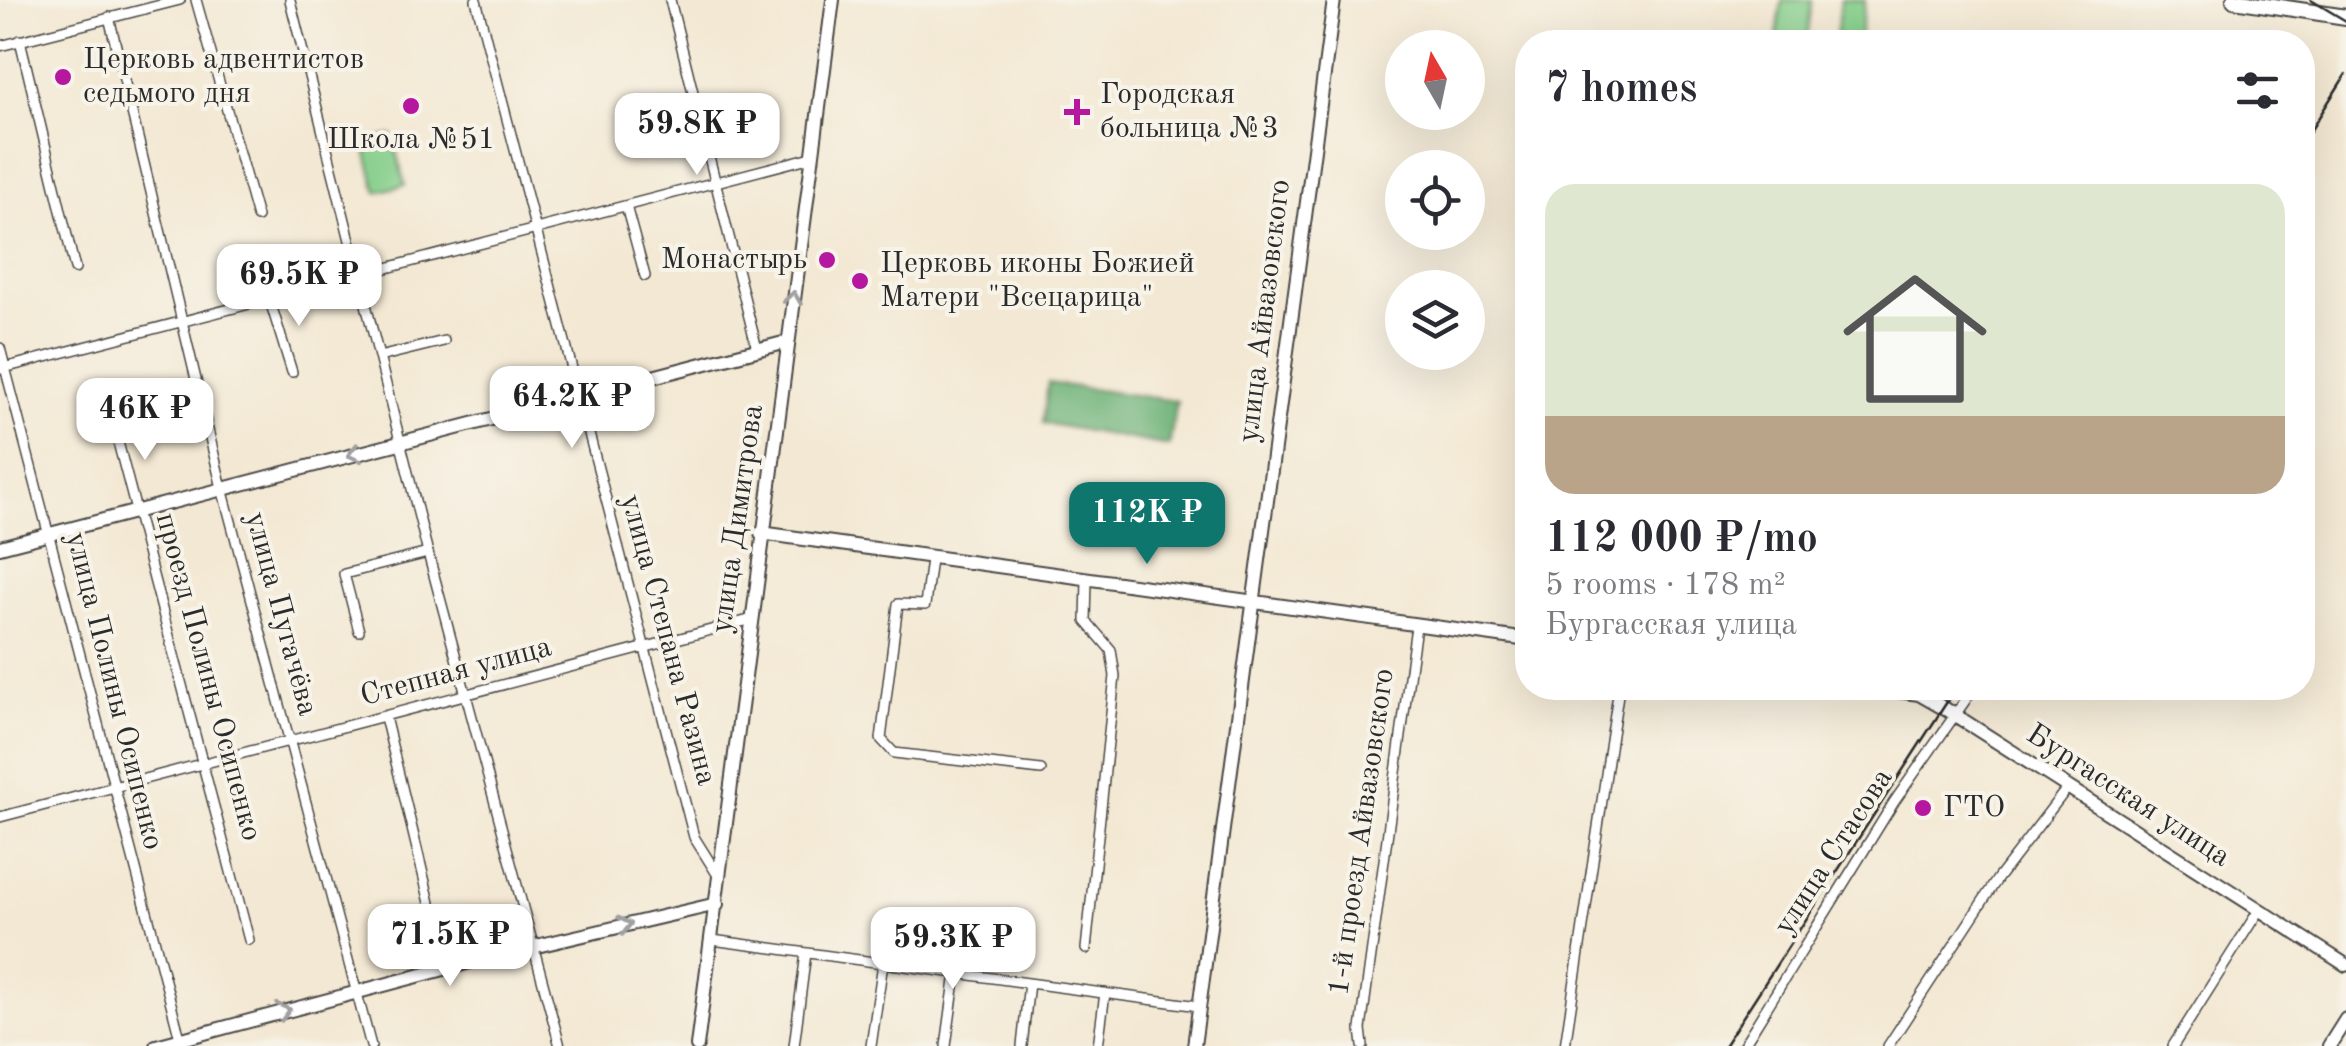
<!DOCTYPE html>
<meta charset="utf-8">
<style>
:root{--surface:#fff;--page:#f7f7f7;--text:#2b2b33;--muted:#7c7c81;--line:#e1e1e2;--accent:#0f766e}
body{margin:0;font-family:"Old Standard TT",serif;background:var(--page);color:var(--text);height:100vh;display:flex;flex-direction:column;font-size:38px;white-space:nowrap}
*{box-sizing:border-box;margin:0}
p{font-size:32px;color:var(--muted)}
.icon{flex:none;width:55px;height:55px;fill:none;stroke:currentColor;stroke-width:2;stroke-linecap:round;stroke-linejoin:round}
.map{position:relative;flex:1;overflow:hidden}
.sheet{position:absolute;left:1515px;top:30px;width:800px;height:670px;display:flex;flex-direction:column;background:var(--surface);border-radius:40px;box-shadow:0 10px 40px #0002}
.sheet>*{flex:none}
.needle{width:65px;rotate:351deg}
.buttons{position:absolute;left:1385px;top:30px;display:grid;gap:20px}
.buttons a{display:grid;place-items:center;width:100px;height:100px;border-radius:50%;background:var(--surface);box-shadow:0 10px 40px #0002;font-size:50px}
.price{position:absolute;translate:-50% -85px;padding:0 22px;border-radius:20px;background:#fff;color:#222;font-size:32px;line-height:65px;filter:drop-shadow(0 2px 5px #0008)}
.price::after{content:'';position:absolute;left:50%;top:60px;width:30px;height:22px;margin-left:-15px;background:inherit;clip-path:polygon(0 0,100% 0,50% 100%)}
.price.selected{background:var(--accent);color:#fff}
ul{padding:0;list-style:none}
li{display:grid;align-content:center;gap:20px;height:530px;padding:0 30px}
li+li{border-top:2px solid var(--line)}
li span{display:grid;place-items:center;height:310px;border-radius:30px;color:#555}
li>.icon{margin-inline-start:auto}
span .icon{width:180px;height:180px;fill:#fffc;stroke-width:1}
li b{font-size:42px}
h2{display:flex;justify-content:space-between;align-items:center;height:120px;padding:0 30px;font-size:42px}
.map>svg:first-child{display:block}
.green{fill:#84ce8a;stroke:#587c5a;stroke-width:2.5}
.forest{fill:#6bb176;stroke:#4b6e50;stroke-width:2.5}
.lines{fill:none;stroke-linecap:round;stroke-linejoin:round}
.street-casing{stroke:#494744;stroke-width:12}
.secondary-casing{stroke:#494744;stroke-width:16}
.primary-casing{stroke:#494744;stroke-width:18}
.street{stroke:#fff;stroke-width:9}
.secondary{stroke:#fff;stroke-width:12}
.primary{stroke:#fff;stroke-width:14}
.tram{stroke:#2b2b2b;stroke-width:2.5}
.oneway{stroke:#a0a0a0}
.poi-dot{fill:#b5179e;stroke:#f7f3e8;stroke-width:4}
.labels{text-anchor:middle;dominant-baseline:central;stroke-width:8;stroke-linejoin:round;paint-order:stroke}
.poi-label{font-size:30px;fill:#2b2b2b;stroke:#f7f3e8;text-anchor:start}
.street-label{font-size:30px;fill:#2b2b2b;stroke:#f7f3e8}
</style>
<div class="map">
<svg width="2346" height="1046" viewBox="0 0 2346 1046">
<rect width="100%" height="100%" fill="#f7f3e8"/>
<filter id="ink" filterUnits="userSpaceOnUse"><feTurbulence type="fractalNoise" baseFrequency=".01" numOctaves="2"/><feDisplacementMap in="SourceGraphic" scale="20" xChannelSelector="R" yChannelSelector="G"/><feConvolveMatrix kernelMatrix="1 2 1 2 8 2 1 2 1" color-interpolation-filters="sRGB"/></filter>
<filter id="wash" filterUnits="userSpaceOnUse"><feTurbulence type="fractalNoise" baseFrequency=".0048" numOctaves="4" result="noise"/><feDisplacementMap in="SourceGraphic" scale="40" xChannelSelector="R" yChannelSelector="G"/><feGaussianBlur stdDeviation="2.25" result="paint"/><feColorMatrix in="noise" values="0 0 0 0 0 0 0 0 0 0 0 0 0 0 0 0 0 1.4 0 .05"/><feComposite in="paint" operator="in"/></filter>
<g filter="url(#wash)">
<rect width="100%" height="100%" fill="#f3e8d3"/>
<path class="green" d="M1782 0H1812L1807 42H1776Z
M1841 0H1865L1859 42H1835Z
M392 135 405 185 377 192 364 142Z"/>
<path class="forest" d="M1048 383 1177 401 1169 446 1043 423Z"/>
</g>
<g filter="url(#ink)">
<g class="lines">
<g class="street-casing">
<path id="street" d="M196 0 257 217
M290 0 428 553 560 1046
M476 0 694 837 719 877
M670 0 757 349
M109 17 222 488 371 1046
M20 40 75 269
M0 46 180 0
M626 206 645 276
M269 298 292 372
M0 348 182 1046
M379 357 444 341
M0 369 812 157
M114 427 249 940
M931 559 925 605 898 604 881 739 894 753 1041 770
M359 631 344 574 428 553
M385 717 446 969
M0 817 749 620
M712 940 1199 1006
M1086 949 1115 676 1111 650 1086 621 1087 580
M794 1046 806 953
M871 1046 883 963
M946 1046 956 973
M1022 1046 1029 983
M1098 1046 1105 993
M1363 1046 1361 1029 1416 626
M1565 1046 1619 688
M1743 1046 1894 802 1974 688
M1888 1046 1998 878 2068 787
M2173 1046 2259 910"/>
</g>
<g class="secondary-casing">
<path id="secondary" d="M761 533 1528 640
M0 547 787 342
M1876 688 1919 694 1947 710 2346 965
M156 1046 485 958 717 904
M697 1046 833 0
M1194 1046 1334 0
M2329 1046 2346 1019"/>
</g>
<g class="primary-casing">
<path id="primary" d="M2234 0 2346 17"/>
</g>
<use href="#street" class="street"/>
<use href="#secondary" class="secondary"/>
<use href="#primary" class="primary"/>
<path class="tram" d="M2311 0 2346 21
M2302 144 2346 74
M1724 1046 1956 688"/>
</g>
<defs><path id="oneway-chevron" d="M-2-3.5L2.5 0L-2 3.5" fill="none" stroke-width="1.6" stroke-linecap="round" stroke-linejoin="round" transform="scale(2.5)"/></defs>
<g class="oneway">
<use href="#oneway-chevron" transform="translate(793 298) rotate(-82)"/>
<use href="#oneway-chevron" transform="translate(354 454) rotate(166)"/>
<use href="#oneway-chevron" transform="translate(625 925) rotate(-13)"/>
<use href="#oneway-chevron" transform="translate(284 1011) rotate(-15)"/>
</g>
</g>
<g class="poi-dot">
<circle cx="63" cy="77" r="10"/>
<circle cx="411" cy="106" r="10"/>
<path d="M1072 97h10v10h10v10h-10v10h-10v-10h-10v-10h10z"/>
<circle cx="827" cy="260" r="10"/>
<circle cx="860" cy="281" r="10"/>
<circle cx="1923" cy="808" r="10"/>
</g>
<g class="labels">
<g class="poi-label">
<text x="83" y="60">Церковь адвентистов<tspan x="83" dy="34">седьмого дня</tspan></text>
<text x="1100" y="95">Городская<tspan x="1100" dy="34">больница №3</tspan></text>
<text x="411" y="140" text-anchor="middle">Школа №51</text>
<text x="807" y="260" text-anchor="end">Монастырь</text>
<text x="880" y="264">Церковь иконы Божией<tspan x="880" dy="34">Матери "Всецарица"</tspan></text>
<text x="1943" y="808">ГТО</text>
</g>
<g class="street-label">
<text transform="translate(1265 311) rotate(-83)">улица Айвазовского</text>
<text transform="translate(738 519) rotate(-82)">улица Димитрова</text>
<text transform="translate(281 614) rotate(75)">улица Пугачёва</text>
<text transform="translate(668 640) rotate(75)">улица Степана Разина</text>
<text transform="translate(456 672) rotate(-15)">Степная улица</text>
<text transform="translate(208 677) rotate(75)">проезд Полины Осипенко</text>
<text transform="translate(114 691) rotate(76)">улица Полины Осипенко</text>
<text transform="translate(2128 796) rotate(33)">Бургасская улица</text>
<text transform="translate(1362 832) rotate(-82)">1-й проезд Айвазовского</text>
<text transform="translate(1834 852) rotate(-57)">улица Стасова</text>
</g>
</g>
</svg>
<div class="buttons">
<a><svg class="needle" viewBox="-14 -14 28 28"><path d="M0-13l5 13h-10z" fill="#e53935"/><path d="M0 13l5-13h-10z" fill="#7c7c81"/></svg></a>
<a><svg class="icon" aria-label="locate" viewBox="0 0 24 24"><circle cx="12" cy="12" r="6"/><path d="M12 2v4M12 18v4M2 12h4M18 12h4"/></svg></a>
<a><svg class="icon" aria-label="layers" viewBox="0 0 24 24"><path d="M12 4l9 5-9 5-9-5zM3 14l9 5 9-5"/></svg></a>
</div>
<b class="price" style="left:697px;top:178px">59.8K ₽</b>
<b class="price" style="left:299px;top:329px">69.5K ₽</b>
<b class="price" style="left:572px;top:451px">64.2K ₽</b>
<b class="price" style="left:145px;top:463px">46K ₽</b>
<b class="price selected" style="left:1147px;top:567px">112K ₽</b>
<b class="price" style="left:450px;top:989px">71.5K ₽</b>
<b class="price" style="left:953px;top:992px">59.3K ₽</b>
<section class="sheet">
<h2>7 homes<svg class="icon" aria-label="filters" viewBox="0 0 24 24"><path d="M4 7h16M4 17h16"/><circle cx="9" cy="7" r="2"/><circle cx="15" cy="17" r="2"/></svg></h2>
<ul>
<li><span style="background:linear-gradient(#dfe7d0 75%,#b9a48a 0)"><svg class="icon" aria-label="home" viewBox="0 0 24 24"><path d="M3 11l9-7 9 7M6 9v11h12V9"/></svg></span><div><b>112 000 ₽/mo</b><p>5 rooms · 178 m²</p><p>Бургасская улица</p></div></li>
</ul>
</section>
</div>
